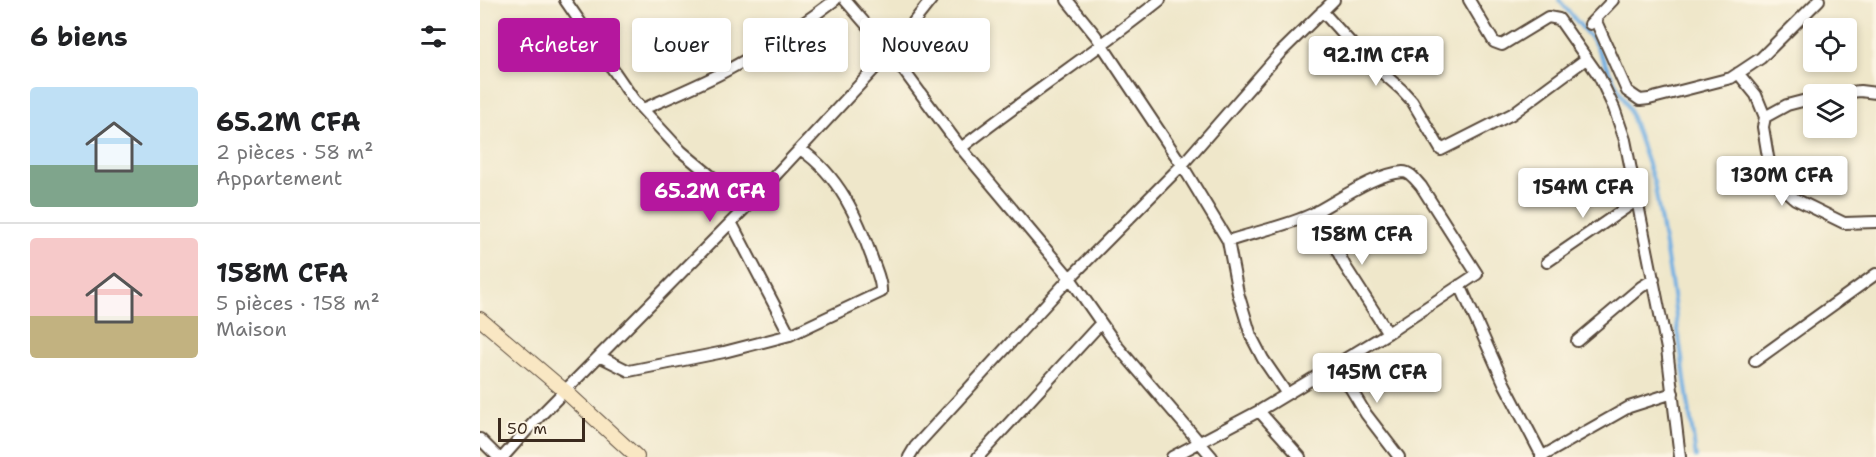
<!DOCTYPE html>
<html lang="fr">
<meta charset="utf-8">
<style>
:root{--surface:#fff;--page:#f6f6f6;--text:#202124;--muted:#757577;--line:#e0e0e0;--accent:#b5179e}
body{margin:0;font-family:"Shantell Sans",sans-serif;background:var(--page);color:var(--text);height:100vh;display:flex;flex-direction:column;font-size:22px;white-space:nowrap}
*{box-sizing:border-box;margin:0}
p{font-size:20px;color:var(--muted)}
.icon{flex:none;width:33px;height:33px;fill:none;stroke:currentColor;stroke-width:2;stroke-linecap:round;stroke-linejoin:round}
.map{position:relative;flex:1;overflow:hidden}
.panel{display:flex;flex-direction:column;background:var(--surface);width:480px}
.panel>*{flex:none}
.banner{position:absolute;left:18px;top:18px;width:570px;height:54px;display:flex;gap:12px}
.buttons{position:absolute;left:1323px;top:18px;display:grid;gap:12px}
.buttons a{display:grid;place-items:center;width:54px;height:54px;border-radius:6px;background:var(--surface);box-shadow:0 3px 9px #0003;font-size:30px}
.scale{position:absolute;left:18px;bottom:15px;width:87px;box-sizing:border-box;padding-left:6px;border:3px solid #3b2a1e;border-top:0;font-size:16px;line-height:21px;white-space:nowrap;color:#3b2a1e;-webkit-text-stroke:4px #fcf5e5;paint-order:stroke}
.price{position:absolute;translate:-50% -51px;padding:0 14px;border-radius:6px;background:#fff;color:#222;font-size:20px;line-height:39px;filter:drop-shadow(0 2px 3px #0008)}
.price::after{content:'';position:absolute;left:50%;top:36px;width:18px;height:14px;margin-left:-9px;background:inherit;clip-path:polygon(0 0,100% 0,50% 100%)}
.price.current{background:var(--accent);color:#fff}
ul{padding:0;list-style:none}
li{display:flex;align-items:center;gap:18px;height:150px;padding:0 30px}
li+li{border-top:2px solid var(--line)}
li span{display:grid;place-items:center;flex:none;width:168px;height:120px;border-radius:6px;color:#555}
li>.icon{margin-inline-start:auto}
span .icon{width:72px;height:72px;fill:#fffc;stroke-width:1}
li b{font-size:26px}
h2{display:flex;justify-content:space-between;align-items:center;height:72px;padding:0 30px;font-size:26px}
.pill{padding:0 21px;border-radius:6px;background:var(--surface);box-shadow:0 3px 9px #0003;font-size:21px;line-height:54px}
.pill.current{background:var(--accent);color:#fff}
main{display:flex;flex:1;min-height:0}
.map>svg:first-child{display:block}
.lines{fill:none;stroke-linecap:round;stroke-linejoin:round}
.stream{stroke:#6eaee2;stroke-width:4}
.street-casing{stroke:#564638;stroke-width:14}
.secondary-casing{stroke:#564638;stroke-width:16}
.street{stroke:#fff;stroke-width:10}
.secondary{stroke:#f9e7c3;stroke-width:14}
</style>
<main>
<section class="panel">
<h2>6 biens<svg class="icon" aria-label="filters" viewBox="0 0 24 24"><path d="M4 7h16M4 17h16"/><circle cx="9" cy="7" r="2"/><circle cx="15" cy="17" r="2"/></svg></h2>
<ul>
<li><span style="background:linear-gradient(#bfe0f5 65%,#7fa58c 0)"><svg class="icon" aria-label="home" viewBox="0 0 24 24"><path d="M3 11l9-7 9 7M6 9v11h12V9"/></svg></span><div><b>65.2M CFA</b><p>2 pièces · 58 m²</p><p>Appartement</p></div></li>
<li><span style="background:linear-gradient(#f6c9c9 65%,#c2b280 0)"><svg class="icon" aria-label="home" viewBox="0 0 24 24"><path d="M3 11l9-7 9 7M6 9v11h12V9"/></svg></span><div><b>158M CFA</b><p>5 pièces · 158 m²</p><p>Maison</p></div></li>
</ul>
</section>
<div class="map">
<svg width="1396" height="457" viewBox="0 0 1396 457">
<rect width="100%" height="100%" fill="#fcf5e5"/>
<filter id="ink" filterUnits="userSpaceOnUse"><feTurbulence type="fractalNoise" baseFrequency=".0167" numOctaves="2"/><feDisplacementMap in="SourceGraphic" scale="12" xChannelSelector="R" yChannelSelector="G"/><feConvolveMatrix kernelMatrix="1 2 1 2 8 2 1 2 1" color-interpolation-filters="sRGB"/></filter>
<filter id="wash" filterUnits="userSpaceOnUse"><feTurbulence type="fractalNoise" baseFrequency=".008" numOctaves="4" result="noise"/><feDisplacementMap in="SourceGraphic" scale="24" xChannelSelector="R" yChannelSelector="G"/><feGaussianBlur stdDeviation="1.35" result="paint"/><feColorMatrix in="noise" values="0 0 0 0 0 0 0 0 0 0 0 0 0 0 0 0 0 1.4 0 .05"/><feComposite in="paint" operator="in"/></filter>
<g filter="url(#wash)">
<rect width="100%" height="100%" fill="#efe7ca"/>
<g class="lines">
<path class="stream" d="M1079 0 1114 42 1149 109 1174 182 1191 281 1216 457"/>
</g>
</g>
<g filter="url(#ink)">
<g class="lines">
<g class="street-casing">
<path id="street" d="M85 0 154 100 201 151 267 206
M365 0 410 52 481 148 590 278 638 347 732 457
M587 0 616 36 702 165 748 241 758 293 771 336 783 359 807 394
M989 0 1014 42 1022 45 1068 17 1079 19 1119 76 1134 108 1145 140 1187 349 1200 457
M842 11 881 54 922 90 932 101 961 150 1032 114 1106 59
M1115 19 1147 91 1160 100 1169 99 1251 78 1281 58 1339 0
M1110 24 1133 0
M1258 73 1276 95 1285 117 1307 105 1334 98
M1352 94 1380 91 1396 93
M163 109C188 98 214 87 238 75 279 54 318 28 355 0
M1285 117 1283 127 1288 157 1294 176 1301 187 1315 199 1364 223 1396 222
M481 148C546 97 615 52 680 0
M837 211 865 266 908 333
M251 222 310 335
M1067 262 1156 201
M980 285 1024 383 1062 456
M1097 341 1161 287 1174 279
M119 356 149 371 244 352 310 335 401 292C402 282 396 270 393 261 378 218 359 175 320 149
M1275 361 1396 274
M856 364 886 414 919 457
M779 411 820 457
M0 439 18 457
M23 457 55 421 267 206 410 52 451 0
M429 457 435 447 590 278 702 165 800 53 854 0
M498 457 621 323
M692 457 779 411 908 333 997 274 941 186C936 181 931 172 923 172 893 174 858 201 832 214 806 226 776 232 748 241
M1061 457 1149 407 1193 393"/>
</g>
<g class="secondary-casing">
<path id="secondary" d="M0 319 85 391 157 457"/>
</g>
<use href="#street" class="street"/>
<use href="#secondary" class="secondary"/>
</g>
</g>
</svg>
<div class="buttons">
<a><svg class="icon" aria-label="locate" viewBox="0 0 24 24"><circle cx="12" cy="12" r="6"/><path d="M12 2v4M12 18v4M2 12h4M18 12h4"/></svg></a>
<a><svg class="icon" aria-label="layers" viewBox="0 0 24 24"><path d="M12 4l9 5-9 5-9-5zM3 14l9 5 9-5"/></svg></a>
</div>
<div class="scale">50 m</div>
<b class="price" style="left:896px;top:87px">92.1M CFA</b>
<b class="price" style="left:1302px;top:207px">130M CFA</b>
<b class="price" style="left:1103px;top:219px">154M CFA</b>
<b class="price current" style="left:230px;top:223px">65.2M CFA</b>
<b class="price" style="left:882px;top:266px">158M CFA</b>
<b class="price" style="left:897px;top:404px">145M CFA</b>
<div class="banner">
<a class="pill current">Acheter</a>
<a class="pill">Louer</a>
<a class="pill">Filtres</a>
<a class="pill">Nouveau</a>
</div>
</div>
</main>
